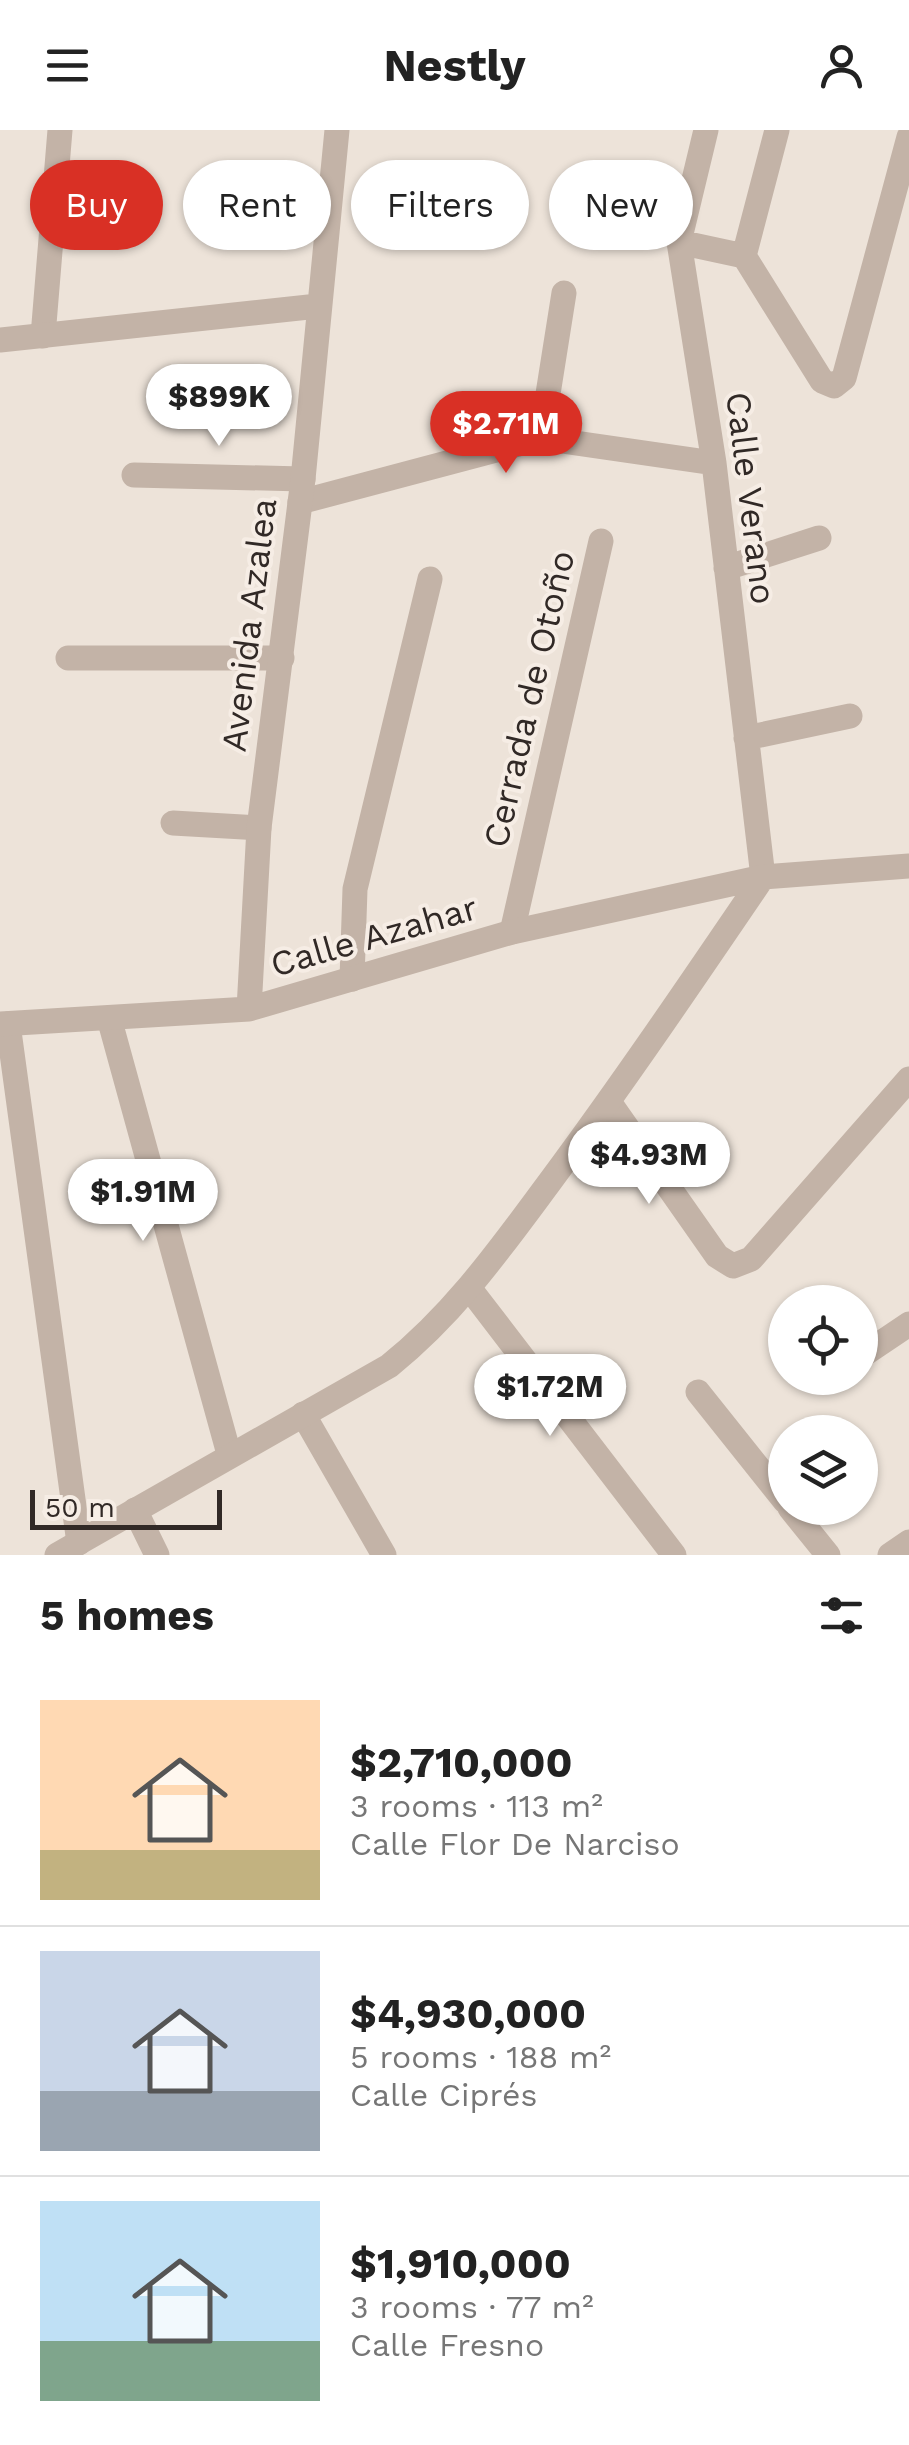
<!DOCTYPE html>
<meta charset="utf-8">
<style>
:root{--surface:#fff;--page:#f2f2f2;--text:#222;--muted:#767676;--line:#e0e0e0;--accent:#d93025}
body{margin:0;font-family:"Work Sans",sans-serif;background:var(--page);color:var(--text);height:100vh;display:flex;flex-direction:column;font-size:38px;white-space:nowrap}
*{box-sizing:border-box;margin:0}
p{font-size:32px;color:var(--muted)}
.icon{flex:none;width:55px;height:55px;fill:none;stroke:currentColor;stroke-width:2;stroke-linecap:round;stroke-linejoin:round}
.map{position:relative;height:1425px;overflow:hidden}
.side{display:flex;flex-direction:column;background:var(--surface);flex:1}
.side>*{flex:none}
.guide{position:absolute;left:30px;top:30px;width:850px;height:90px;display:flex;gap:20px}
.controls{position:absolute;left:768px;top:1155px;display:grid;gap:20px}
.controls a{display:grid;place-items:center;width:110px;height:110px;border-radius:50%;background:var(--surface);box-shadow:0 2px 8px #0004;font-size:50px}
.scale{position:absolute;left:30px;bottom:25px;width:192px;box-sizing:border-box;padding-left:10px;border:5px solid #312926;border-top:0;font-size:28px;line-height:35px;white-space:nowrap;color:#312926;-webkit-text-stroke:8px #f6ede5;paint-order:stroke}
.price{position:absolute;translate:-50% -85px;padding:0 22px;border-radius:35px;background:#fff;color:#222;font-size:32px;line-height:65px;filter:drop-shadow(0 2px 5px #0008)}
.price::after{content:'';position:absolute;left:50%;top:60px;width:30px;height:22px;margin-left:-15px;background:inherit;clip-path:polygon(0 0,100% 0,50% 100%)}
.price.active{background:var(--accent);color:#fff}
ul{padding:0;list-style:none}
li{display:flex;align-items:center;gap:30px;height:250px;padding:0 40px}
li+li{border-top:2px solid var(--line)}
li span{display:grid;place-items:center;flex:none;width:280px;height:200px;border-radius:0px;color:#555}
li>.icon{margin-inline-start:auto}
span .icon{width:120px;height:120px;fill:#fffc;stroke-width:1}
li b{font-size:42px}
h2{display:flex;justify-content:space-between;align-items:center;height:120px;padding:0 40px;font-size:42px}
.chip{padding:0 35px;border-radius:45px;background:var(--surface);box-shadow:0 2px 8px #0004;font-size:35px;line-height:90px}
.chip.active{background:var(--accent);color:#fff}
header{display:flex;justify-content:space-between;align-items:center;height:130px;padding:0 40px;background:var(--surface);font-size:45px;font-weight:700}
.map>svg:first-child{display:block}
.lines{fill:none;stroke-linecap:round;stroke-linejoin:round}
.minor{stroke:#c3b3a7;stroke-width:25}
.tertiary{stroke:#c3b3a7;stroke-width:25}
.labels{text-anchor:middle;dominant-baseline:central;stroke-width:8;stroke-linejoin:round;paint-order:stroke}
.street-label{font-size:35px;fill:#312926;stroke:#f6ede5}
</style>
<header><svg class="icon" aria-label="menu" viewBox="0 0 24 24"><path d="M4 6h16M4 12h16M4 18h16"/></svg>Nestly<svg class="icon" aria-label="person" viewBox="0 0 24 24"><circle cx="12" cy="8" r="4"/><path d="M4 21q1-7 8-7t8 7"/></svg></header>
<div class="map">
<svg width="909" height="1425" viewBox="0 0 909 1425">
<rect width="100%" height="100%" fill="#ede3d9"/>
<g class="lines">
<path class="minor" d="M706 0 679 112 714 333 763 747
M679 112 744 126 822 251 834 256 844 248 909 7
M744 126 777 0
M43 206 60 0
M541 308 564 163
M134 345 303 349
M300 372 541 308 714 333
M726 438 819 408
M68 528H282
M746 608 850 586
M173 693 259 698
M512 802 601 411
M352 849 355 759 430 449
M109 888 229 1324
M8 894 79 1413
M609 972 717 1126 733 1136 751 1129 909 949
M470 1159 674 1425
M860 1227 909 1194
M698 1262 785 1371
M303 1284 384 1425
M790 1378 828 1425
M135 1380 157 1425
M890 1425 909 1412"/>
<path class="tertiary" d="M0 210 318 176
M249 879 259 698 303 349 337 0
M0 894 249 879 512 802 763 747 909 736
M57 1425 389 1236C454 1184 500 1119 549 1053 623 953 693 850 763 747"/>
</g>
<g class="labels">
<g class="street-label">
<text transform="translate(751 368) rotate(83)">Calle Verano</text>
<text transform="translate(249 495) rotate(-83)">Avenida Azalea</text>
<text transform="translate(529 569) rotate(-77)">Cerrada de Otoño</text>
<text transform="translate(374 806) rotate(-16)">Calle Azahar</text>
</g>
</g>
</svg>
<div class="controls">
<a><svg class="icon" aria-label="locate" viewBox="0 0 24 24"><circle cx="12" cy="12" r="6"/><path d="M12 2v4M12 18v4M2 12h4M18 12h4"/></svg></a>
<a><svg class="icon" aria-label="layers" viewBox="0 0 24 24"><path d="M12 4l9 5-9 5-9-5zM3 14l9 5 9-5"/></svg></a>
</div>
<div class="scale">50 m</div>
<b class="price" style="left:219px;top:319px">$899K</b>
<b class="price active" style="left:506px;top:346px">$2.71M</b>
<b class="price" style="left:649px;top:1077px">$4.93M</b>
<b class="price" style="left:143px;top:1114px">$1.91M</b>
<b class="price" style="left:550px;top:1309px">$1.72M</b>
<div class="guide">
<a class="chip active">Buy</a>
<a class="chip">Rent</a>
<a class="chip">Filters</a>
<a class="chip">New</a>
</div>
</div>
<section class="side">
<h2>5 homes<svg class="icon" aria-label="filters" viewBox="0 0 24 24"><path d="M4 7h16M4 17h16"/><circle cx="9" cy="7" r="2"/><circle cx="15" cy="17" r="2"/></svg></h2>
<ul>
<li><span style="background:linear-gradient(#ffd9b3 75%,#c2b280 0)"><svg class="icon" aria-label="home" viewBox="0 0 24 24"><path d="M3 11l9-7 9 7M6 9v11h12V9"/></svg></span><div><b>$2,710,000</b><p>3 rooms · 113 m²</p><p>Calle Flor De Narciso</p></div></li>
<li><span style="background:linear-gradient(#c9d6e8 70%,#9aa5b1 0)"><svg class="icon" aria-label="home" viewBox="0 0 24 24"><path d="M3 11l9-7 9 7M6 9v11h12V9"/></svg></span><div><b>$4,930,000</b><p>5 rooms · 188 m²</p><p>Calle Ciprés</p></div></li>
<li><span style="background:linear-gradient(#bfe0f5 70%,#7fa58c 0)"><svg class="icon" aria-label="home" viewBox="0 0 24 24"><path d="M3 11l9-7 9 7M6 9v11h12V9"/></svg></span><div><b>$1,910,000</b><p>3 rooms · 77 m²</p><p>Calle Fresno</p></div></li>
</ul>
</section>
